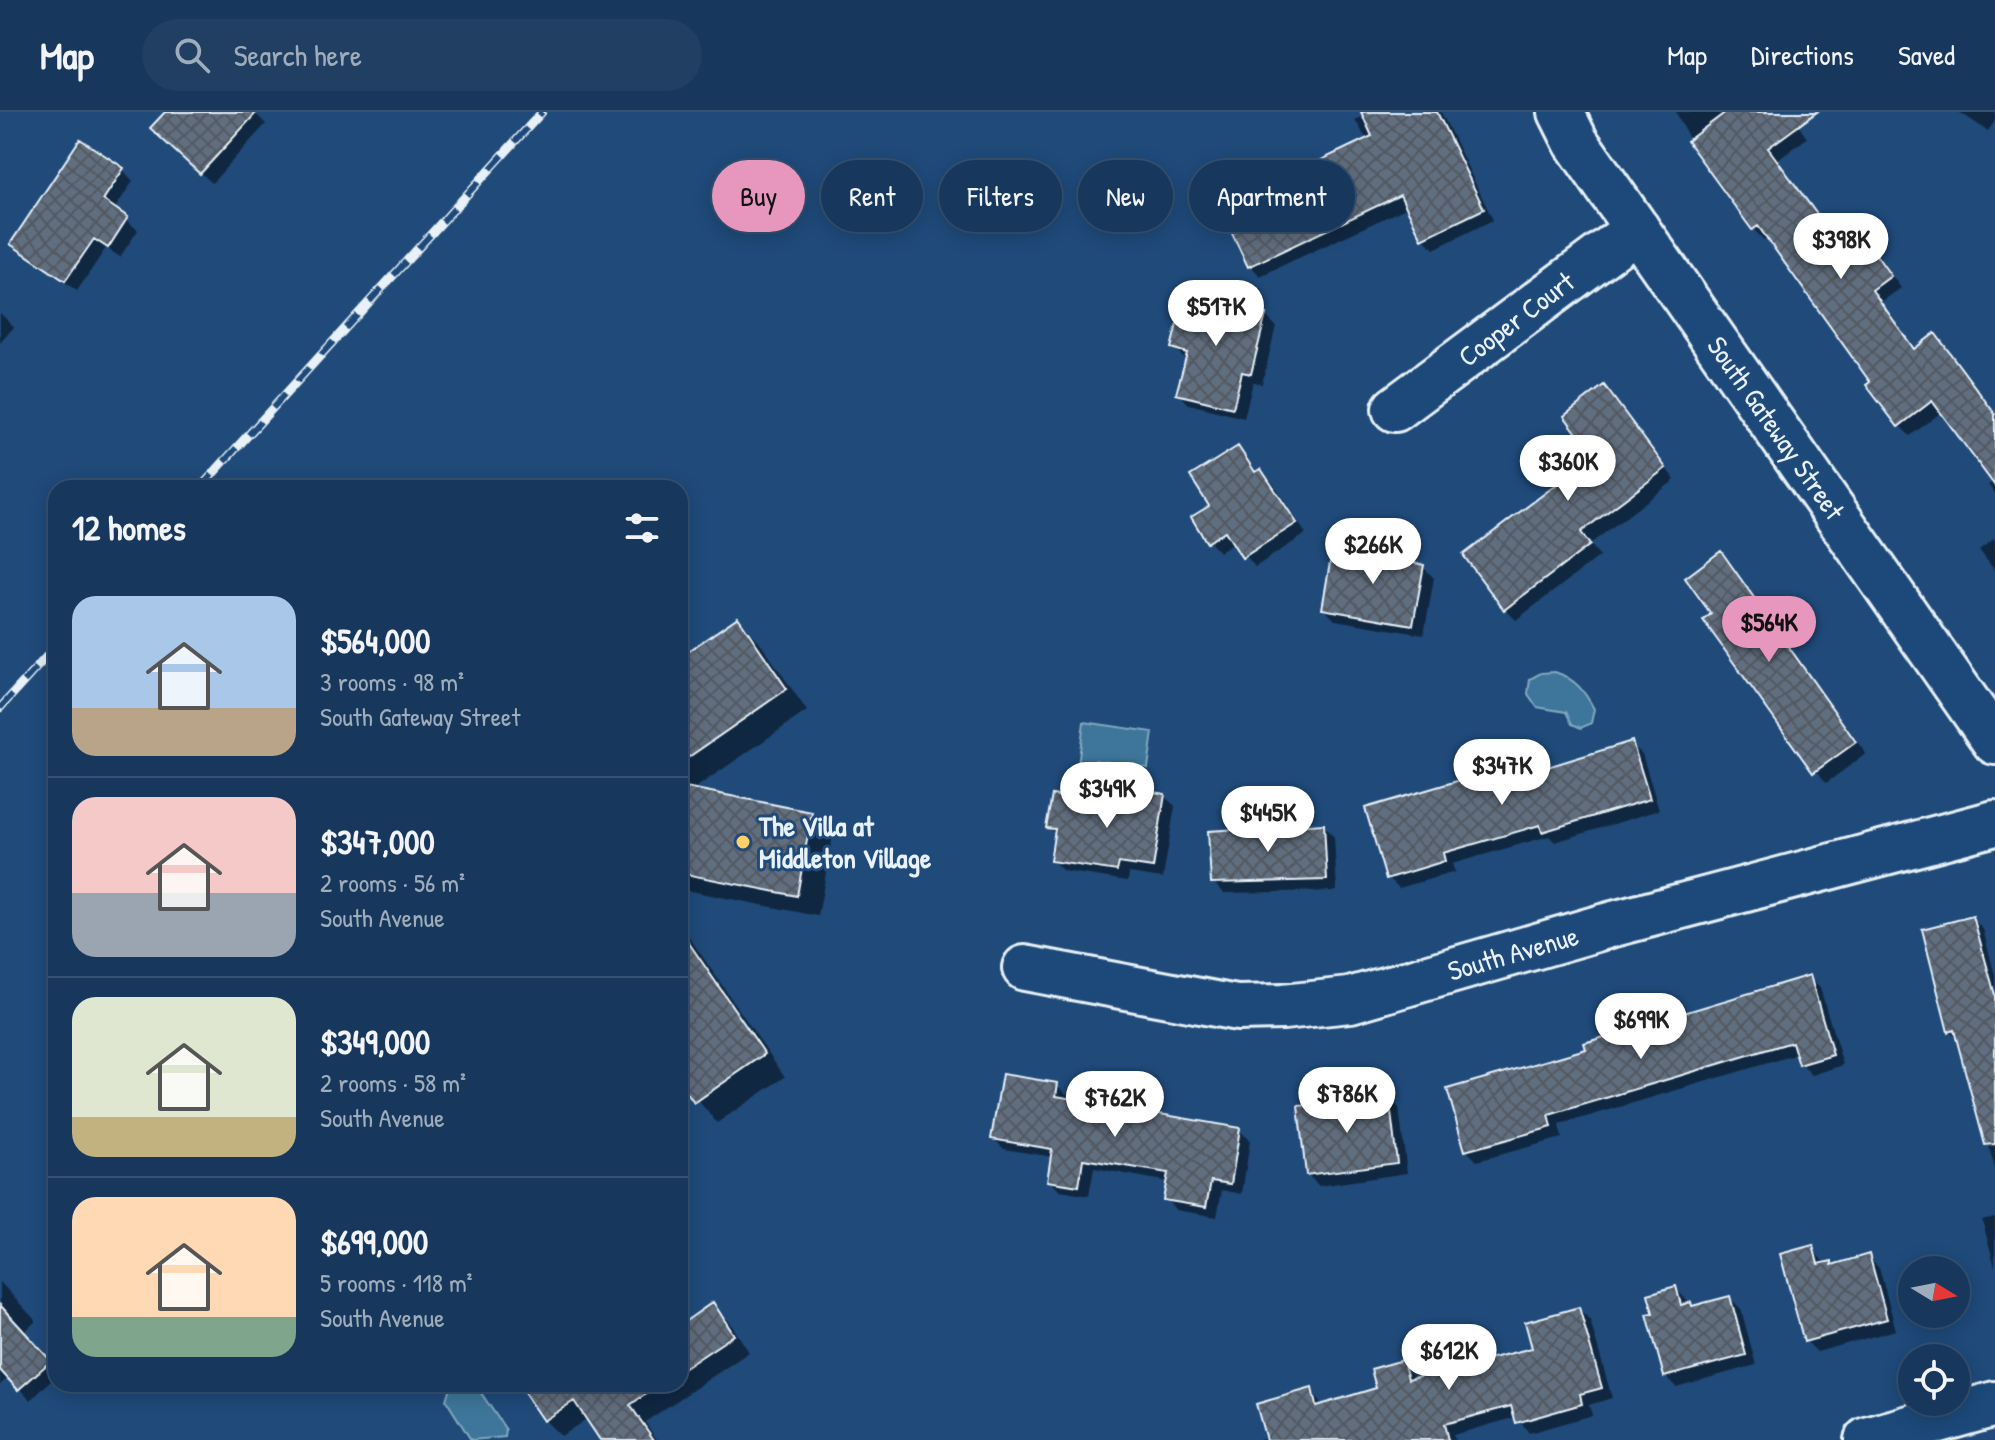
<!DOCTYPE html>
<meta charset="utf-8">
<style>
:root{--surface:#17385c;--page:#203f62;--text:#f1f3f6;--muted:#9eacbb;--line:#365272;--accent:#e797bd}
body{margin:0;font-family:"Patrick Hand",sans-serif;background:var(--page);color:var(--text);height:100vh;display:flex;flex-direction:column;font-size:30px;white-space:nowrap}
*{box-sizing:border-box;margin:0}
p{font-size:26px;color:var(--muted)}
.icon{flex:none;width:44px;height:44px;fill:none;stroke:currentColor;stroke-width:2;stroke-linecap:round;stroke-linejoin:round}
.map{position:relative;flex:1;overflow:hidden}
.sheet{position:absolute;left:48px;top:368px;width:640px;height:912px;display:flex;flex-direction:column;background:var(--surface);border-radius:24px;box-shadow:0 4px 20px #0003,0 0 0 2px var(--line)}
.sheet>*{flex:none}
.banner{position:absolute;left:712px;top:48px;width:760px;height:72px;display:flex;gap:16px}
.needle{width:52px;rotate:100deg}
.fabs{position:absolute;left:1898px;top:1144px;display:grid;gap:16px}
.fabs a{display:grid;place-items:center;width:72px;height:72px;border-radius:50%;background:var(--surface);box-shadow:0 4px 20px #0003,0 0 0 2px var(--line);font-size:40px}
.price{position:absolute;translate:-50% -68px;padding:0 18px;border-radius:28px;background:#fff;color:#222;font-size:26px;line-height:52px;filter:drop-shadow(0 2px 4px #0008)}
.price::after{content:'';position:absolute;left:50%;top:48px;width:24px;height:18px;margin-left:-12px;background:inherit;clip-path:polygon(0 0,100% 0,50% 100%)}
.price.on{background:var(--accent);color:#111}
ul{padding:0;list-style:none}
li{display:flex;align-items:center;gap:24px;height:200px;padding:0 24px}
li+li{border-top:2px solid var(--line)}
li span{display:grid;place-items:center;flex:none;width:224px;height:160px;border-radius:24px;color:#555}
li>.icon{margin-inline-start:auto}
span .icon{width:96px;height:96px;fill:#fffc;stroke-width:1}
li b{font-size:34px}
h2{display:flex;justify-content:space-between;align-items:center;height:96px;padding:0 24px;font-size:34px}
.chip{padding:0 28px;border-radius:36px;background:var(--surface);box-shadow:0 4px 20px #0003,0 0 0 2px var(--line);font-size:28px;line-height:72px}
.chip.on{background:var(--accent);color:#111}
header{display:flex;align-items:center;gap:48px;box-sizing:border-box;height:112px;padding:0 40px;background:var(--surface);border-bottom:2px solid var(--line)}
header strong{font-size:38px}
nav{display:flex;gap:44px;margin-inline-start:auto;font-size:28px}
.search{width:560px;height:72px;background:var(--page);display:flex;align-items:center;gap:20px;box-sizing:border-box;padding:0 28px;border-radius:44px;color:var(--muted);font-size:30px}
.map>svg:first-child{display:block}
.water{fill:#3e769a;stroke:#82a7c0;stroke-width:2}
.shadow{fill:#0007}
.building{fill:url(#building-cross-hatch);stroke:#e8f1f8;stroke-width:2}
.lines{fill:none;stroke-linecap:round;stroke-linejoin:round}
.minor-casing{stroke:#e8f1f8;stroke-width:50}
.minor{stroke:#1f4a7a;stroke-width:44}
.rail-casing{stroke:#e8f1f8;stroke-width:9}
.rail{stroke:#1f4a7a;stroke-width:6;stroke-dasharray:18;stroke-linecap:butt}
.poi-dot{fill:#ffd166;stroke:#1f4a7a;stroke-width:3}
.labels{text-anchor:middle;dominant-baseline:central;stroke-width:6;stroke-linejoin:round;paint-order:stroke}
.street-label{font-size:28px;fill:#e8f1f8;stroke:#1f4a7a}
.poi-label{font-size:28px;font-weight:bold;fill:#e8f1f8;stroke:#1f4a7a;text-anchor:start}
</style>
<header>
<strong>Map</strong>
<div class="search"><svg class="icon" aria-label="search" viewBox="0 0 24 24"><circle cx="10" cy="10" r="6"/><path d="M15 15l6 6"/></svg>Search here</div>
<nav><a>Map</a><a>Directions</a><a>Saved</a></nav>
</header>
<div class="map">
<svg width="1995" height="1328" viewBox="0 0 1995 1328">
<defs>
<pattern id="building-cross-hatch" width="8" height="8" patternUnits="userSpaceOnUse" patternTransform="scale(2)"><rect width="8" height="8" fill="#606e7f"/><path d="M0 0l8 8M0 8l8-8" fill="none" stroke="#525962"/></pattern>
</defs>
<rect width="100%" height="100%" fill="#1f4a7a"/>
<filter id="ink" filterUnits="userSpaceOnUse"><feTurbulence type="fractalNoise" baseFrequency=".0125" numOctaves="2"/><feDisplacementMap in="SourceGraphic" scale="16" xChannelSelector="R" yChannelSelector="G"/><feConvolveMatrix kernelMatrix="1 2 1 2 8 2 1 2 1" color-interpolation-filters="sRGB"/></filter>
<g filter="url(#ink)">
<path class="water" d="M1555 560C1575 567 1584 578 1594 597L1591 611 1581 616 1572 612 1566 600 1537 595 1528 582 1530 567 1541 561Z
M1084 610 1153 620 1148 656 1095 648 1093 655 1078 653Z
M459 1272H475L506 1318 505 1325 471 1328 446 1288 449 1278Z"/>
<path class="shadow" d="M168 0H254L266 12 212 71 164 27Z
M1372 0H1441L1493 108 1434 137 1423 126 1408 95 1260 164 1250 153 1367 28 1355 8Z
M1676 0H1789L1807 26 1778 48 1851 149 1869 136 1880 147 1901 176 1881 190 1916 238 1935 224 1995 301V382L1988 373 1994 369 1943 299 1910 324 1899 313 1873 270 1768 125 1764 128 1753 117 1691 31Z
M1959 0H1995V9L1988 19Z
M123 58 133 69 114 98 138 118 120 145 106 136 77 179 12 132Z
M0 201 14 215 0 231Z
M1265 203 1276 214 1262 272 1253 270 1244 306 1189 292 1178 281 1187 248 1173 236Z
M1604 276 1675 368 1590 432 1600 444 1516 508 1505 497 1597 345Z
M1237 336 1257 361 1261 359 1272 370 1306 422 1255 455 1235 430 1219 440 1209 429 1212 394Z
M1995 426V459L1979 438Z
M1721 442 1866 642 1826 671 1706 508 1714 502Z
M1423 455 1434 466 1424 523 1335 508 1324 497Z
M737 507 759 529 807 599 691 679 811 701 833 723 818 804 680 777V547Z
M1631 632 1642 642 1659 698 1555 730 1549 724 1452 752 1455 760 1399 776 1388 765 1487 663 1498 673Z
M1164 684 1175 694 1163 766 1129 761 1128 769 1063 759 1052 748 1056 723 1048 715Z
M1324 714 1334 725 1337 779 1224 781 1213 770Z
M1972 806 1983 817 1995 864V1057L1959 929 1949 919Z
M680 812 785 965 717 1011 680 967Z
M1809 865 1820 876 1843 953 1812 963 1801 952 1798 942 1559 1013 1562 1026 1477 1049 1466 1038 1588 938Z
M1057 973 1068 984 1067 988 1239 1018 1250 1029 1242 1082 1222 1078 1217 1105 1176 1098 1165 1087 1168 1070 1094 1056 1089 1084 1060 1079 1049 1068 1053 1045 1004 1037 993 1026Z
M1388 985 1399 996 1407 1061 1319 1074 1308 1063Z
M1995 1105V1155L1982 1108Z
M1812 1136 1825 1152 1834 1154 1868 1145 1879 1156 1896 1218 1817 1240 1806 1229Z
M0 1170 36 1209 23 1221 56 1256V1264L31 1288 9 1265 0 1273Z
M1675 1176 1694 1196 1730 1186 1741 1197 1756 1253 1676 1275 1665 1264 1655 1202Z
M712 1193 729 1209 749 1240 645 1310 657 1328H602L588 1306 561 1324 544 1308 521 1272H680V1199L689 1209Z
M1579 1197 1590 1208 1612 1286 1589 1293 1592 1303 1529 1321 1517 1305 1453 1323 1455 1328H1257L1267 1325 1311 1278 1323 1294 1379 1278 1403 1250 1415 1268 1535 1238Z"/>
<path class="building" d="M165 0H257L200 62 150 16Z
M1361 0H1437L1484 97 1422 127 1400 83 1248 155 1220 96 1372 24Z
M1726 0H1817L1768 36 1850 147 1869 133 1891 164 1872 178 1914 237 1935 221 1995 302V374L1932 289 1898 315 1866 273 1870 270 1758 114 1752 118 1687 29Z
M80 27 124 56 103 88 128 105 108 136 94 127 65 169 10 132Z
M1185 181 1266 202 1251 262 1242 260 1233 296 1176 282 1187 241 1171 236Z
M1604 273 1666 356 1581 420 1590 433 1504 498 1463 443 1594 344 1564 304Z
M1238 334 1255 360 1261 357 1297 411 1242 446 1225 419 1207 431 1191 405 1209 394 1190 364Z
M1333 433 1424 453 1413 513 1322 497Z
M1721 439 1856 630 1813 661 1703 508 1711 502 1685 466Z
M738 505 787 577 680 651V545Z
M1632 629 1650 687 1542 720 1540 713 1443 741 1445 749 1386 767 1365 696 1488 660 1492 672Z
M680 674 812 700 797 784 680 761Z
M1121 674 1165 682 1153 756 1119 751 1117 759 1050 749 1055 717 1046 716 1052 683 1117 694Z
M1324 712 1327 768 1211 771 1208 719Z
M1973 804 1995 883V1032L1985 1033 1954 918 1948 920 1922 817Z
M680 818 765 942 694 991 680 971Z
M1810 863 1833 943 1799 953 1792 930 1549 1003 1552 1015 1465 1039 1447 977 1586 937 1584 931Z
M1002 962 1058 971 1056 984 1240 1016 1231 1072 1211 1069 1206 1095 1163 1088 1168 1061 1083 1047 1079 1074 1047 1069 1052 1037 991 1027Z
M1389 983 1397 1051 1306 1063 1298 994Z
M1813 1133 1818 1152 1832 1149V1153L1869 1142 1887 1207 1804 1230 1780 1142Z
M1676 1174 1681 1193 1691 1190 1692 1194 1730 1184 1746 1243 1664 1265 1647 1202 1653 1201 1648 1182Z
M713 1190 734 1223 680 1259V1213Z
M0 1193 51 1249 18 1278 0 1258Z
M1579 1195 1602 1276 1580 1282 1582 1292 1516 1311 1511 1294 1444 1312 1448 1328H1266L1256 1292 1312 1276 1316 1294 1376 1276 1371 1257 1403 1248 1408 1267 1532 1236 1525 1210Z
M518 1272H661L630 1293 654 1328H600L574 1289 543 1309Z"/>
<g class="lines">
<g class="minor-casing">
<path id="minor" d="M1561 0 1576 30 1995 630
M1395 297 1637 117
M1025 856 1237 896 1283 895 1350 888 1606 814 1995 711
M1867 1328 1995 1292"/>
</g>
<use href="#minor" class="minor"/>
<g class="rail-casing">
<path id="rail" d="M200 376 542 0
M0 596 56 534"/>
</g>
<use href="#rail" class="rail"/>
</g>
</g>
<circle class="poi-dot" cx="743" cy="730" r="8"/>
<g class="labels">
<g class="street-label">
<text transform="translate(1516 207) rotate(-37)">Cooper Court</text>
<text transform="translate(1776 316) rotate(55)">South Gateway Street</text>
<text transform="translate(1513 841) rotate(-16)">South Avenue</text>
</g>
<g class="poi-label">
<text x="759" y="714">The Villa at<tspan x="759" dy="32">Middleton Village</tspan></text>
</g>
</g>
</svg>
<div class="fabs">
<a><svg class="needle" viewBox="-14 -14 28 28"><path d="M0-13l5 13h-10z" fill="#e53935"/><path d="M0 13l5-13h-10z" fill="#9eacbb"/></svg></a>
<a><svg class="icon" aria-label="locate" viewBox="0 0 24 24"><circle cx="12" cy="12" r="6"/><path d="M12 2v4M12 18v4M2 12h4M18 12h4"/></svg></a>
</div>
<b class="price" style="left:1841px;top:169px">$398K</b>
<b class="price" style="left:1216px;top:236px">$517K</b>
<b class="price" style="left:1568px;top:391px">$360K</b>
<b class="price" style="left:1373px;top:474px">$266K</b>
<b class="price on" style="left:1769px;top:552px">$564K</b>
<b class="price" style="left:1502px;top:695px">$347K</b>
<b class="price" style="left:1107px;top:718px">$349K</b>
<b class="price" style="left:1268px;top:742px">$445K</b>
<b class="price" style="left:1641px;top:949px">$699K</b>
<b class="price" style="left:1347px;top:1023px">$786K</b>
<b class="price" style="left:1115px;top:1027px">$762K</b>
<b class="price" style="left:1449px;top:1280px">$612K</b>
<div class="banner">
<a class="chip on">Buy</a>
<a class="chip">Rent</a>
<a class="chip">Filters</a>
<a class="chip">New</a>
<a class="chip">Apartment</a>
</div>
<section class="sheet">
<h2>12 homes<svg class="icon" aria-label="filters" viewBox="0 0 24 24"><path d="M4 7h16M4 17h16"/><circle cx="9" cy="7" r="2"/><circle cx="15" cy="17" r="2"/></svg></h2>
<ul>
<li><span style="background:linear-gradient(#a9c7e8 70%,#b9a48a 0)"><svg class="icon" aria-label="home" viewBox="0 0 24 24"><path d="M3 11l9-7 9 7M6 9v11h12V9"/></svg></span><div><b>$564,000</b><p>3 rooms · 98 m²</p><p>South Gateway Street</p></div></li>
<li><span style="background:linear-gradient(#f6c9c9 60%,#9aa5b1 0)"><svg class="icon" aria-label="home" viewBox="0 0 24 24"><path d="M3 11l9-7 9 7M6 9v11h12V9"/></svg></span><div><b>$347,000</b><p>2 rooms · 56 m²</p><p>South Avenue</p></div></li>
<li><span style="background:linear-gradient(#dfe7d0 75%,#c2b280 0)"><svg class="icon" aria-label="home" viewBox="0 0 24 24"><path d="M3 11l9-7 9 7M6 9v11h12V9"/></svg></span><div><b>$349,000</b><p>2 rooms · 58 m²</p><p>South Avenue</p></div></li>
<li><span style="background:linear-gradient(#ffd9b3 75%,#7fa58c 0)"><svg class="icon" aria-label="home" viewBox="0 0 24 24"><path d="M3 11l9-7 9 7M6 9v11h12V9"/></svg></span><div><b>$699,000</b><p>5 rooms · 118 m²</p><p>South Avenue</p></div></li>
</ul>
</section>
</div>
